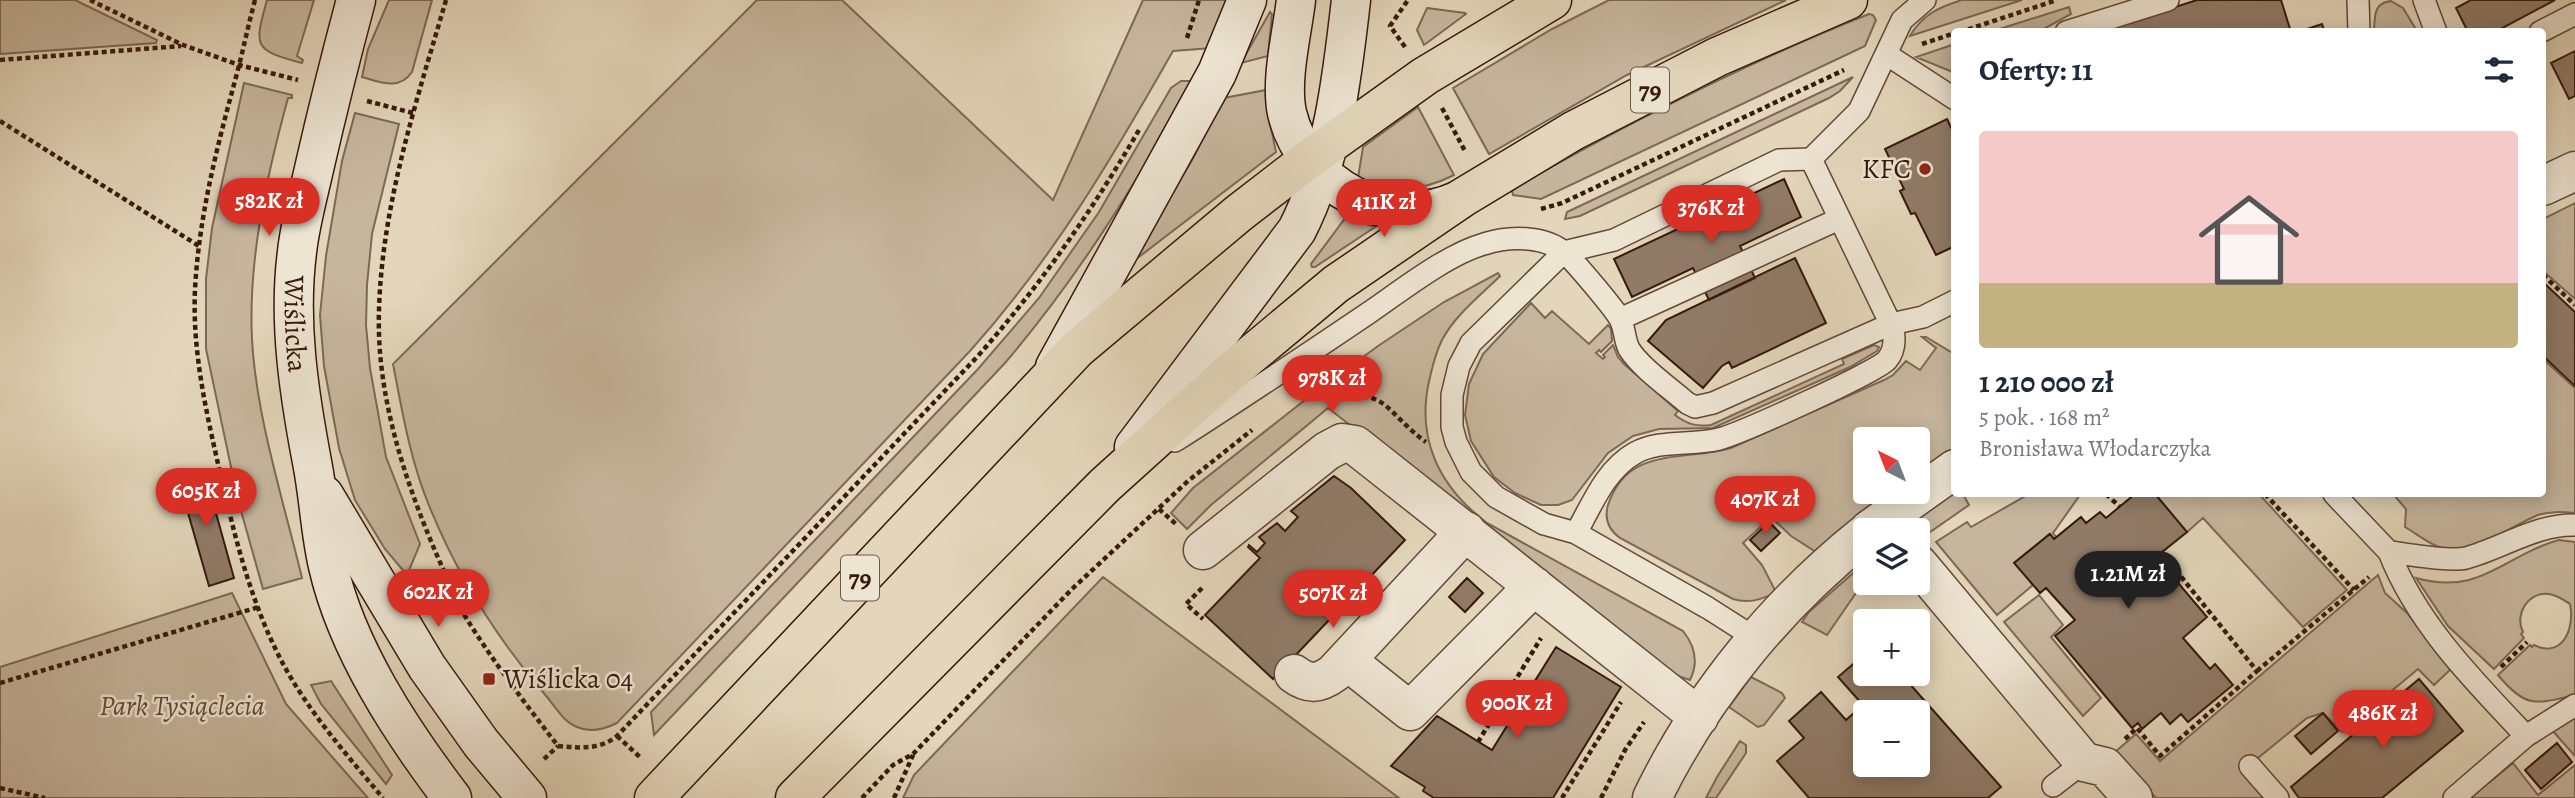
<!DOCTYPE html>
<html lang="pl">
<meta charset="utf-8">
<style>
:root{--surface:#fff;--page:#f6f6f7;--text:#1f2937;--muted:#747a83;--accent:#d93025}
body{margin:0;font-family:Alegreya,serif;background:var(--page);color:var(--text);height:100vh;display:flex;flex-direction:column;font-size:26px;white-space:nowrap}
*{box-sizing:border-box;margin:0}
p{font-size:23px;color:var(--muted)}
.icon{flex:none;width:38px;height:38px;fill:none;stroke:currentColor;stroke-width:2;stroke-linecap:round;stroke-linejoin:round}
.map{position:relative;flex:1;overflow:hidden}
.sheet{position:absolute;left:1951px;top:28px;width:595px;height:469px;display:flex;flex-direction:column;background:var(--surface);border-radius:7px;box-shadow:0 4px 18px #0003}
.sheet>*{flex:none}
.needle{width:46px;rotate:318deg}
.controls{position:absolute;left:1853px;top:427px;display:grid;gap:14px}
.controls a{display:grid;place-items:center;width:77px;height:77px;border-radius:7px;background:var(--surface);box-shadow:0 4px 18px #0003;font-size:35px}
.price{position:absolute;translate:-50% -60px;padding:0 16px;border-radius:24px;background:var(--accent);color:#fff;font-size:23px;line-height:46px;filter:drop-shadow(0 2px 4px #0008)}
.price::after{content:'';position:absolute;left:50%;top:42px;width:21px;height:16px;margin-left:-10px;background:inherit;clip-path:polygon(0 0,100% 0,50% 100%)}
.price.active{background:#222;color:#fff}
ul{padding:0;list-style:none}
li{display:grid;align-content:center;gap:14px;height:371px;padding:0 28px}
li span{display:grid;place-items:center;height:217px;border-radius:7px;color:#555}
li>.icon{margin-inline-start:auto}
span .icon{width:126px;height:126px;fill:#fffc;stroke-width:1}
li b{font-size:30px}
h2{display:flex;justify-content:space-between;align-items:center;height:84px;padding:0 28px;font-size:30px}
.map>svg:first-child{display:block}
.green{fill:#c6b69d;stroke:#7e6855;stroke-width:2}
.building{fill:#907b67;stroke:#37190d;stroke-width:2;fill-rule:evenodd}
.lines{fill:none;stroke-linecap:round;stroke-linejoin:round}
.lane-casing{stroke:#624838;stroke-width:24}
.street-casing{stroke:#624838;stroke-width:41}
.secondary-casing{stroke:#37190d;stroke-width:41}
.primary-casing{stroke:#37190d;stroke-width:41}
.path{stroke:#37190d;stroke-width:4.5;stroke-dasharray:5 3.5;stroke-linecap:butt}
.lane{stroke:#ede4d2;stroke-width:21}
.street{stroke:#ede4d2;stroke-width:38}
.secondary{stroke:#ede4d2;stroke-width:38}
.primary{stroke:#e3d6ba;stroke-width:38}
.poi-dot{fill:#8f2418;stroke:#ede4d2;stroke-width:2.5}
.labels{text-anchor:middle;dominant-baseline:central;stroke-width:5;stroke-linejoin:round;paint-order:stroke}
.shield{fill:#ede4d2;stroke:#6e5648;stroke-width:2}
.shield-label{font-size:26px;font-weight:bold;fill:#37190d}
.poi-label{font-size:28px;fill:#37190d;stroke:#ede4d2;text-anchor:end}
.street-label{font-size:28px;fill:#37190d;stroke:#ede4d2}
.park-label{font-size:28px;font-style:italic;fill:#624838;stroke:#ede4d2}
</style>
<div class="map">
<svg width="2575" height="798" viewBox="0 0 2575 798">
<rect width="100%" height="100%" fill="#e3d6ba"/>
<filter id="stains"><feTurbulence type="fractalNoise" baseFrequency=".00286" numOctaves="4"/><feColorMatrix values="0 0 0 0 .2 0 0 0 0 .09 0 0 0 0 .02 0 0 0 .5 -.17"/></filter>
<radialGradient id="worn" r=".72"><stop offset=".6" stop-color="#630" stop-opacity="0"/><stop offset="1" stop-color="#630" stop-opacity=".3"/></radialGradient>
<path class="green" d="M0 0H75L157 40 156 43 0 54Z
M267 0H314L297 56 303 60 302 63C253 50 254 47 267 0Z
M389 0H432L412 72C399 91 380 82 362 77L368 49Z
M757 0H842L1053 200 1143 0H1233L1212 48 1173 51C1111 160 1054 257 970 351L617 723C605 729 590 733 577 727 564 722 556 708 547 697 498 640 456 573 428 503 410 459 402 410 393 364Z
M1609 0H1786L1627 75 1489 154 1453 88 1552 29Z
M1962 0H2022L1910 36C1922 15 1939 7 1962 0Z
M2391 1 2403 8 2417 31H2374C2375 17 2373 3 2391 1Z
M2069 7 2071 14 2040 31H1993Z
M1427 8 1465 13 1466 14 1424 45 1417 30Z
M1270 12 1272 14 1268 56 1241 63Z
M1869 14 1873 15 1876 20 1865 46 1541 199 1513 195 1512 191 1521 184C1634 120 1748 62 1869 14Z
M1955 44V73L1916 57Z
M1853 77 1840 91 1829 98 1580 216 1565 219 1567 212Z
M1181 81H1193C1137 182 1080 275 1005 363L654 735 651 712 978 369 1039 298 1099 212 1171 88Z
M244 83 292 95V98H288C267 175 248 259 252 339 256 416 284 503 302 578L263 589 238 500 206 349V279L212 228Z
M1266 90 1268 114 1276 152 1131 263 1192 160 1224 98Z
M1418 107 1454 175C1420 192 1393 193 1358 178L1363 147Z
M355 113 399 124 372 234 367 285 366 325 370 368 386 457 420 544 407 575 385 549 355 500 339 448 324 366 320 315 326 256 342 161Z
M2575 203V299L2543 271V219Z
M1346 217 1375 227 1315 267H1312L1311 264Z
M1498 273 1500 276C1480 296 1455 315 1442 340 1436 352 1433 364 1430 377 1415 437 1438 486 1487 523L1683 631C1695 646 1699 662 1690 680L1672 674 1328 408 1211 505 1187 529 1171 513 1193 488 1310 396 1378 346 1444 302Z
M1531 303 1545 318 1552 311 1589 344 1608 325 1611 329 1612 341 1601 352 1599 350 1596 353 1603 359 1605 357 1603 355 1613 345 1618 357 1624 364 1678 411 1675 415C1687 424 1696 427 1711 425L1844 364 1842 359 1874 345 1879 347 1877 351 1850 367 1713 428 1659 429 1633 436 1608 453 1572 500 1558 505H1541L1515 493 1494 477 1471 441 1465 415 1469 384 1483 354Z
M1922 337H1926L1951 352 1955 351V450L1918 474V439H1866V492H1893L1816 552 1791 536 1771 517 1743 543 1762 565 1776 592C1762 600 1748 604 1733 599L1620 538C1609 530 1604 519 1608 505 1628 445 1683 462 1731 448L1884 380 1893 375 1906 361 1920 370 1936 348Z
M2543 359 2575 388V513C2562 512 2550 511 2538 515 2511 526 2472 556 2442 548 2430 545 2417 534 2405 527L2406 509 2393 494H2543Z
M1955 492 1963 494 1969 505 1923 537 1921 513Z
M2029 494 2080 495 2053 533 2056 537 2054 539 2049 534 2015 563 2033 585 1997 615 1936 542 1967 522 1971 527Z
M2155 494H2259L2347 590 2303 627 2203 518 2187 532Z
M2559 540 2575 542V695C2536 704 2526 709 2498 675L2530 645 2532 647 2534 645C2563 659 2575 628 2570 604 2564 600 2557 595 2549 594 2528 591 2514 615 2523 632L2521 634 2524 638 2494 669 2448 626 2416 578C2482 596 2502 556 2559 540Z
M1860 567 1865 573V580L1827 635 1802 622 1809 612Z
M2378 575 2385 593 2407 613 2451 669 2434 685 2418 669 2342 732 2323 713 2307 718 2242 771 2265 798H2156L2115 752 2136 734 2160 761Z
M1103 577 1399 798H903L914 775Z
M232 593 286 704 368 798H0V667Z
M2039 595 2063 625 2051 637 2101 698 2083 716 2004 622Z
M1751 677 1782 693 1785 698 1764 725 1758 727 1729 707Z
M331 681 392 775 386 784 321 704 311 685Z
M2575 715V756L2551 729Z
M1740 741 1746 745V753L1716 798H1706L1717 777Z
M2513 763 2538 795 2575 765V798H2470Z"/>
<path class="building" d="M2197 0H2281L2291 32H2098Z
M2471 0H2555L2495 32H2468L2456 8Z
M2322 24 2325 32H2298Z
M2575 51V96L2569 99 2551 63Z
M1947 119 1955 136V246L1936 255 1915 213 1911 214 1900 191 1904 189 1885 149Z
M1784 179 1801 217 1740 246 1755 278 1709 300 1693 268 1632 297 1614 259Z
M1795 258 1826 323 1732 368 1729 362 1722 366 1703 388 1648 341 1666 320Z
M2543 282 2575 312V386L2543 356Z
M204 470 234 578 209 586 178 478Z
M1334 476 1351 488 1405 540 1273 679 1205 615 1260 558 1248 547 1249 545 1257 552 1265 543 1259 537 1277 523 1285 531 1298 517 1291 511Z
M2135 494H2155L2187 532 2156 557 2207 617 2183 638 2210 669 2215 664 2233 685 2188 722 2181 714 2170 724 2161 713 2142 729 2138 723 2132 728 2055 636 2075 620 2046 588 2040 593 2014 563 2050 534 2054 539 2081 517 2086 523 2100 512 2106 518Z
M1769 522 1780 533 1761 551 1750 540Z
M1467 578 1483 593 1465 612 1449 597Z
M1556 647 1621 687 1553 798H1434L1423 791 1425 787 1391 766 1437 716 1492 750Z
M1866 653V674H1901L2001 787 1988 798H1809L1777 761 1804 738 1789 721 1821 692 1846 720 1863 705 1838 677ZM1866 712H1918V765H1866Z
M2419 679 2463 731 2382 798H2299L2291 787Z
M2323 713 2338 731 2311 754 2295 736Z
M2557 743 2572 762 2541 789 2525 770Z"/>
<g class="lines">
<g class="lane-casing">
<path id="lane" d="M2358 0 2359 32
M2424 0 2436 32
M2066 32 2168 0
M2540 32 2575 14
M1886 54 1955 99
M1620 319 1839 219
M1175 441C1241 399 1305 356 1370 312 1402 290 1448 254 1484 244 1508 236 1544 235 1565 253 1575 262 1614 308 1620 319 1625 328 1624 339 1629 349 1641 368 1670 388 1687 403L1695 407 1713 403 1891 324 1923 317 1955 301
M2334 494 2389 552C2408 554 2450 562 2466 558 2502 548 2537 524 2575 525
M1576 533C1592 505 1605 470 1635 453 1660 439 1691 446 1719 439 1739 434 1877 372 1887 360 1895 351 1895 340 1893 329L1811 159
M2389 552C2417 624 2474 681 2526 736L2575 705
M1755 638 1708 608 1576 533 1544 524 1496 497 1471 472 1456 442 1452 427V395L1459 366 1471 343 1564 252 1614 240 1779 160 1811 159 1859 111 1902 20 1925 0
M2250 766 2278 798
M2053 786 2084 762
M2454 798 2526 736"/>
</g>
<g class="street-casing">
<path id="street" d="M2543 186 2575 171
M1869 530 1955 469
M1203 550 1327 451 1342 443 1355 445 1699 717
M1918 564 2084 762 2105 767 2133 798
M1361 672 1410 711 1534 586
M1294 674C1309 685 1319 684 1334 673L1466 531
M1652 798C1702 695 1777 604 1866 533"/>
</g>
<g class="secondary-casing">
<g id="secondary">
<path id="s1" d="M356 0C341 56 327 112 314 169 308 196 300 224 297 252 288 322 299 393 312 462 319 497 320 532 328 566 347 649 401 731 452 798"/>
<path d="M1296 0C1292 34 1280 80 1287 113 1304 185 1389 232 1457 201"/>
<path d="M1055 367 1217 73 1247 0"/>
<path d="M1134 447 1297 230C1333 159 1342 79 1351 0"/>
<path d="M324 495 427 667 481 743 527 798"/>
</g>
</g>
<g class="primary-casing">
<path id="primary" d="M654 798 1077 349 1239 213 1309 159 1425 76 1552 0
M795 798 1105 485 1228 374 1336 284 1462 198 1573 131 1717 57 1848 0"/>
</g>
<path class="path" d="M90 0 183 45 239 65 298 80
M255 0C248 26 243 51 236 77 217 147 199 216 195 289 192 353 207 415 221 477 235 538 251 602 280 658 306 709 346 754 383 798
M446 0C417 100 382 204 379 310 376 395 405 482 439 560 446 575 452 593 460 608 489 656 524 702 558 746 580 748 600 750 617 736L977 357C1039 287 1092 211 1139 130
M1960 32 2057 0
M1187 38 1199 0
M1922 44 1955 33
M1405 47 1390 26 1408 0
M0 60 181 46
M367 101 413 113
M1442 108 1466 153
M0 121 199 246
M1541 209 1562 203 1844 70
M2543 275 2575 305
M1304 394C1330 393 1363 389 1385 405 1399 417 1410 431 1426 442
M2106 494 2120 507
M2265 494 2354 590
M1159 509 1177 525
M1202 588 1186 604 1203 619
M2501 667 2527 642
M2257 671 2369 577
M0 683 259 607
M617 736 642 759
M2125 739 2137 728 2160 756 2257 671 2162 553
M1478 742 1541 638
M544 759 558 746
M0 788 45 798
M862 798 893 765 913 754 1072 589 1188 481 1252 430
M894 798 913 755
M1562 798 1621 702
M1601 798 1625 750 1644 722"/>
<use href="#lane" class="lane"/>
<use href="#street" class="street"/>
<use href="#secondary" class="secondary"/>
<use href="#primary" class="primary"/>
</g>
<g class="poi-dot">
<circle cx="1925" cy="169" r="7"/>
<rect x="482" y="672" width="14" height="14" rx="3.5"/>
</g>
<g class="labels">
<g class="shield">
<rect x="1631" y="67.5" width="38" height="45" rx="5"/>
<rect x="841" y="555.5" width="38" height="45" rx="5"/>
</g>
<g class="shield-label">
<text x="1650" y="90">79</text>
<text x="860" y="578">79</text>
</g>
<g class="poi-label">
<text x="1911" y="169">KFC</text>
<text x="503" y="679" text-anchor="start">Wiślicka 04</text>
</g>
<g class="street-label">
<text stroke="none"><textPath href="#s1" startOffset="331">Wiślicka</textPath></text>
</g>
<g class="park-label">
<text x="182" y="706">Park Tysiąclecia</text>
</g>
</g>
<rect width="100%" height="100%" filter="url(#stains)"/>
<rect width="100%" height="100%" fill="url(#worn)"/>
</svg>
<div class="controls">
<a><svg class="needle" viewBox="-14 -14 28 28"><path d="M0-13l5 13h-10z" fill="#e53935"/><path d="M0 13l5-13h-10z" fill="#747a83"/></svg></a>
<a><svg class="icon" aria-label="layers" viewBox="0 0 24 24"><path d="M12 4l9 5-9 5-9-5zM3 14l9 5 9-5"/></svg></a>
<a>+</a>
<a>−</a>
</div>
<b class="price" style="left:269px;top:238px">582K zł</b>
<b class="price" style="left:1384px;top:239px">411K zł</b>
<b class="price" style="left:1711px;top:245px">376K zł</b>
<b class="price" style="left:1332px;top:415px">978K zł</b>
<b class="price" style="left:206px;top:528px">605K zł</b>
<b class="price" style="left:1765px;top:536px">407K zł</b>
<b class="price active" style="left:2128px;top:611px">1.21M zł</b>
<b class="price" style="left:438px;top:629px">602K zł</b>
<b class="price" style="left:1333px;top:630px">507K zł</b>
<b class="price" style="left:1517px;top:740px">900K zł</b>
<b class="price" style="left:2383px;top:750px">486K zł</b>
<section class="sheet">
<h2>Oferty: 11<svg class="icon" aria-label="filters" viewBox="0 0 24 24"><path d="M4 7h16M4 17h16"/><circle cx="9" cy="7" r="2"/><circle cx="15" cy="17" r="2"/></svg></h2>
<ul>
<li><span style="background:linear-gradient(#f6c9c9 70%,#c2b280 0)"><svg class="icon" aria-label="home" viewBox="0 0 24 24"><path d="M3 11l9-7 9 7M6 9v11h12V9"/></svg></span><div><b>1 210 000 zł</b><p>5 pok. · 168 m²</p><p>Bronisława Włodarczyka</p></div></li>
</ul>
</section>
</div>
